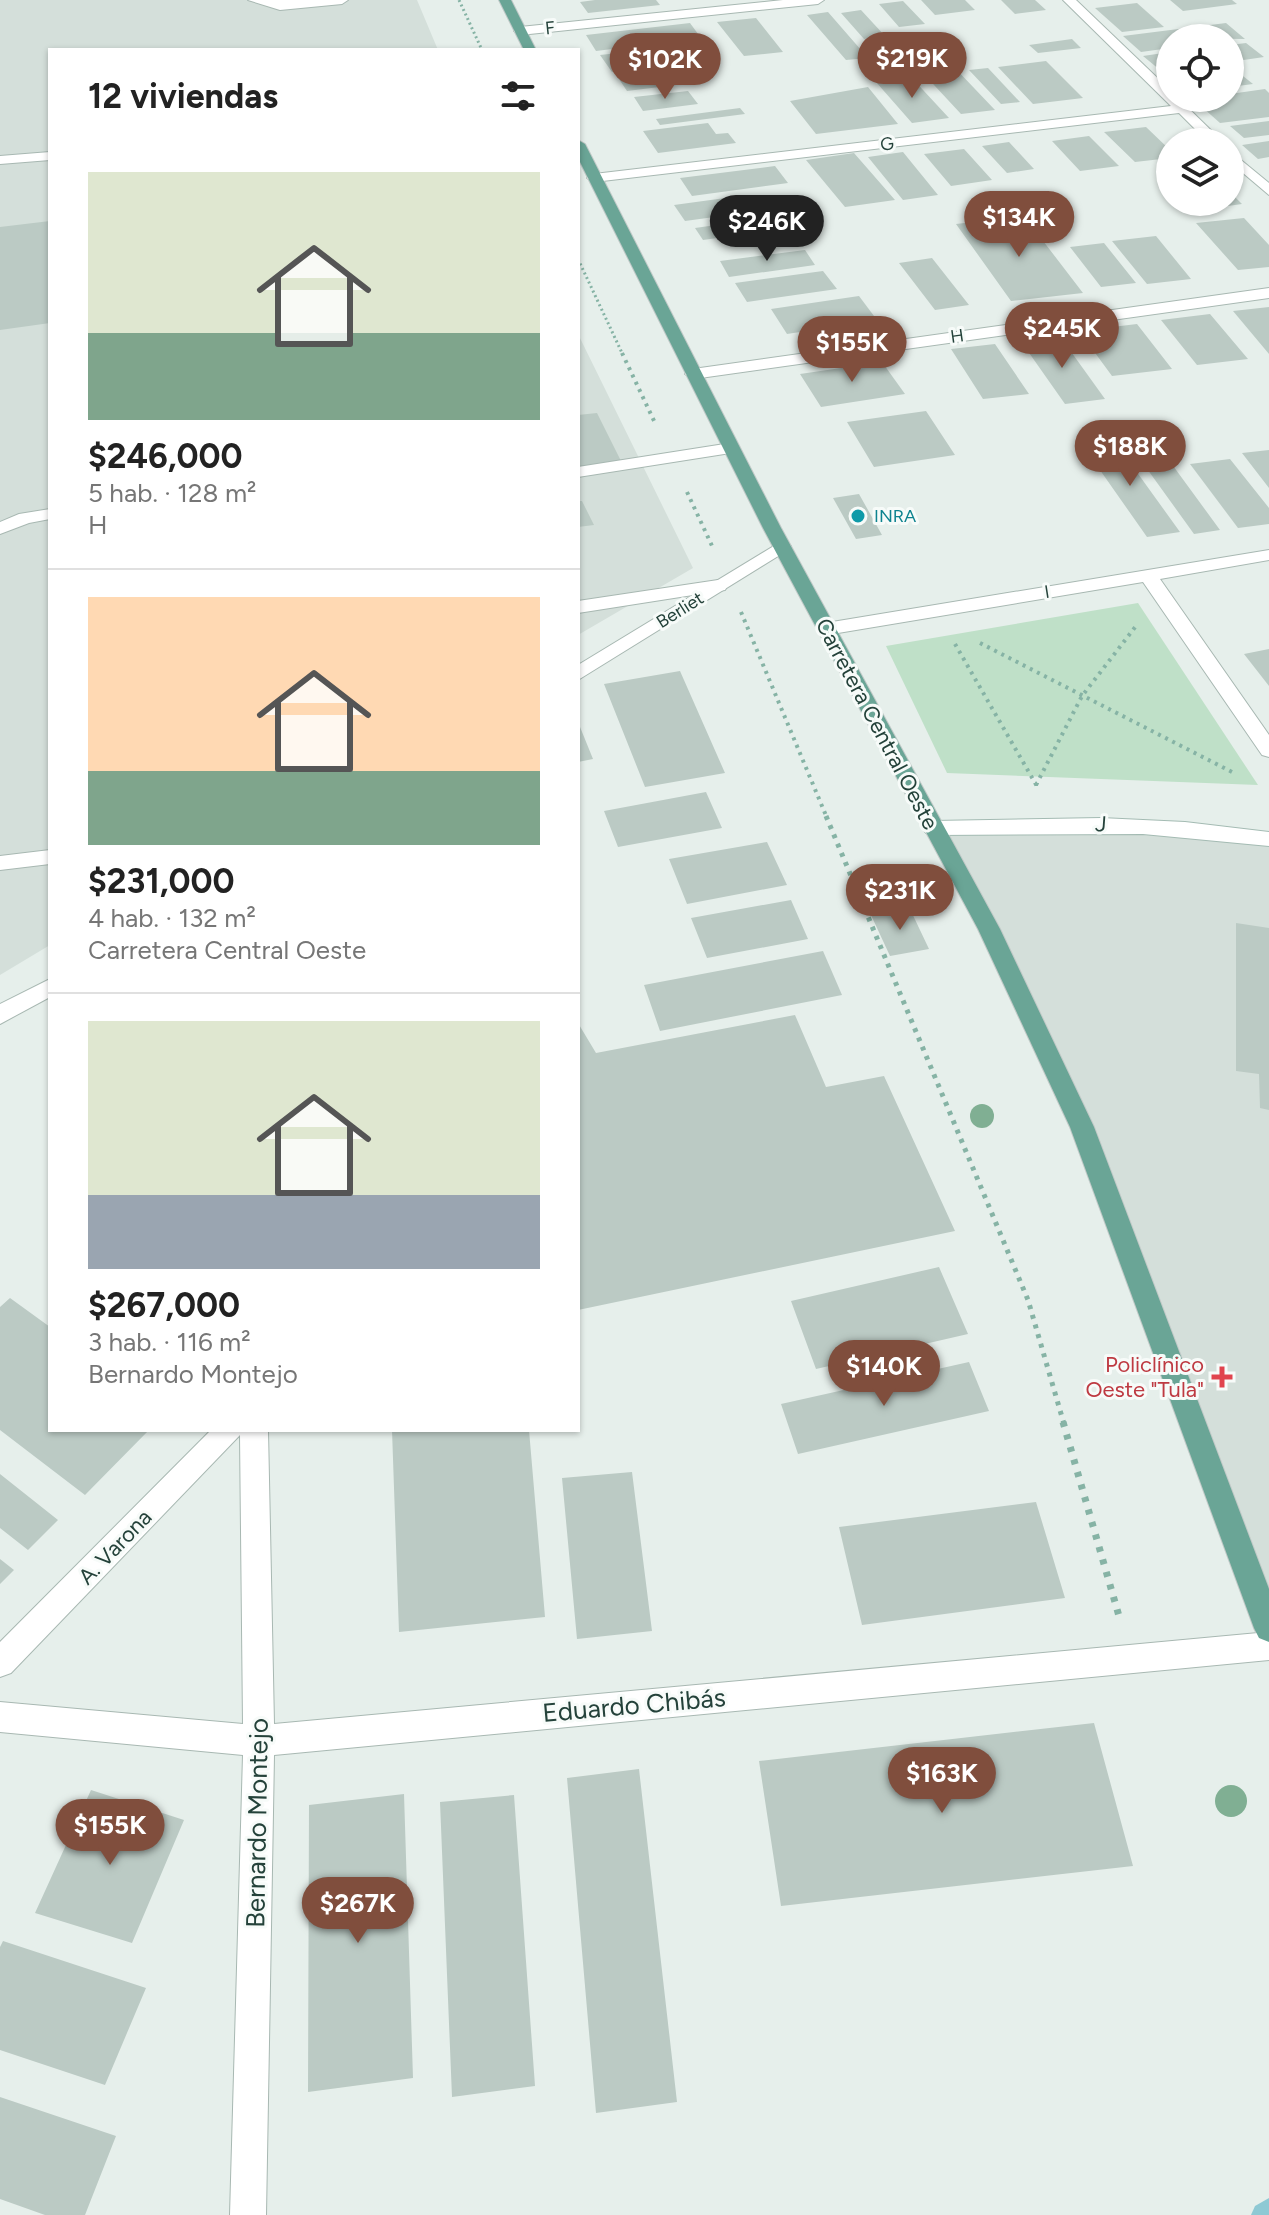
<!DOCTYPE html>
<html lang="es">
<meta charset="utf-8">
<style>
:root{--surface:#fff;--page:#f6f6f6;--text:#222;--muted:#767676;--line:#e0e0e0;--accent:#804e3d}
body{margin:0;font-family:Figtree,sans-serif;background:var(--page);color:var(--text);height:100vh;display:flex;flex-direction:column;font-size:30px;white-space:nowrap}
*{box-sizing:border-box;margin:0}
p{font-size:26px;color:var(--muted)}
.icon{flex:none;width:44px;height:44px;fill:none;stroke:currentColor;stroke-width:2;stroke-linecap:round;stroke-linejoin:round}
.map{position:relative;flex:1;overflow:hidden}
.details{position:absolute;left:48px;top:48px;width:532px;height:1384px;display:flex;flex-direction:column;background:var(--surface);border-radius:0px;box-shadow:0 2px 6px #0004}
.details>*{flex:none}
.fabs{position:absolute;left:1156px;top:24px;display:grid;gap:16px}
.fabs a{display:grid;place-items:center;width:88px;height:88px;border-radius:50%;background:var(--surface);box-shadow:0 2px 6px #0004;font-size:40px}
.price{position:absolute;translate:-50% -68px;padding:0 18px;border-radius:28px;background:var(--accent);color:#fff;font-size:26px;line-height:52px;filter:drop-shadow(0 2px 4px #0008)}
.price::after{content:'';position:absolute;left:50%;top:48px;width:24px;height:18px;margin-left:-12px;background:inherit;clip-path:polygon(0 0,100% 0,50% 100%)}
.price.active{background:#222;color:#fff}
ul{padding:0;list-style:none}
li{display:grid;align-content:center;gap:16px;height:424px;padding:0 40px}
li+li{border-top:2px solid var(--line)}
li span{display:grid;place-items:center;height:248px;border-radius:0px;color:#555}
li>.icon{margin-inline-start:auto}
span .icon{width:144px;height:144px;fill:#fffc;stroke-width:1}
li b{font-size:34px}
h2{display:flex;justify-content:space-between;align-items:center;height:96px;padding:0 40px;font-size:34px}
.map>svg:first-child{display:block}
.built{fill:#d4dfda}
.green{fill:#bfe0c8}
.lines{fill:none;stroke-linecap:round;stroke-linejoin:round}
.stream{fill:#8ec9d4;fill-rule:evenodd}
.building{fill:#bbcac4}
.service-casing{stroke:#a8b8b2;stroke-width:2}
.minor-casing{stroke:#a8b8b2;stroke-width:2}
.secondary-casing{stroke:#a4bbb3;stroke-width:2}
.primary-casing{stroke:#c2cac8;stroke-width:2}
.path-far3{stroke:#86b3a5;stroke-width:3;stroke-dasharray:2 3;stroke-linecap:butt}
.path-far2{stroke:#86b3a5;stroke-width:4;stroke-dasharray:3 5;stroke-linecap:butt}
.path-far1{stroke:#86b3a5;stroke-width:5;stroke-dasharray:4 6;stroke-linecap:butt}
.path{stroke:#86b3a5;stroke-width:7;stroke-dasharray:5 8;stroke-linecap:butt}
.service{fill:#fff;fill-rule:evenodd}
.minor{fill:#fff;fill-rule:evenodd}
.secondary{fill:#fff;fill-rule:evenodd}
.primary{fill:#6aa596;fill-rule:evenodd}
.tree{fill:#80af93}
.culture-dot{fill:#0f9aa8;stroke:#f7fbf9;stroke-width:3}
.health-dot{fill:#e0444e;stroke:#f7fbf9;stroke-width:3}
.labels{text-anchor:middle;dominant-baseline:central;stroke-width:6;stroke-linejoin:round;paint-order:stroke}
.far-street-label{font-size:18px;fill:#24423a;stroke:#f7fbf9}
.far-culture-label{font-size:18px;fill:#0d838f;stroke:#f7fbf9;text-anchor:start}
.street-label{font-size:22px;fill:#24423a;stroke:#f7fbf9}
.health-label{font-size:22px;fill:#be3a42;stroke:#f7fbf9;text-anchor:end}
.near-street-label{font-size:26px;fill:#24423a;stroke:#f7fbf9}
</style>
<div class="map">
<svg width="1269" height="2215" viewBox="0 0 1269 2215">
<rect width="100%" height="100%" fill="#e6efeb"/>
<path class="built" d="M0 0H417L438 50H50V945L0 975Z
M578 334 693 568 578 635Z
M1077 823 1269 839V1628L1082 1127 933 828Z"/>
<path class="green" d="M1138 603 1258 785 947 773 886 646Z"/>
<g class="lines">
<path class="stream" d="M1269 2198V2215H1251L1255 2206Z"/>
</g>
<path class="building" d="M595 0H656L660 5 588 13 580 2Z
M921 0H965L975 10 935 15Z
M1001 0H1035L1046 10 1015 14Z
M1170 0H1232L1237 4 1183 11Z
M903 1 925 24 899 27 879 4Z
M1137 3 1164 27 1122 32 1095 8Z
M861 10 885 36 864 39 841 13Z
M828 12 868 58 846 60 807 15Z
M756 18 783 52 744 56 717 22Z
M690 23 701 38 596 51 586 35Z
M1226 23 1245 39 1170 38V48L1141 52 1123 36Z
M1072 39 1081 48 1038 53 1029 45Z
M1246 43 1264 57 1230 62V45Z
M700 44 711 60 612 72 600 55Z
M1170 52V69L1160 70 1143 56Z
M1046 61 1083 98 1033 104 998 67Z
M954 67 995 110 961 114 921 71Z
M988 68 1020 102 1001 104 969 70Z
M1230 68H1233L1253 84 1230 87Z
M674 69 684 84 627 91 617 76Z
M911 77 949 118 912 123 876 82Z
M868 87 898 124 816 134 790 101Z
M1265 89 1269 93V117L1220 123 1193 99 1230 98V94Z
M688 91 698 104 643 111 634 97Z
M740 108 745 114 660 125 656 119Z
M1269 121V135L1244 138 1230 126Z
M708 123 716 134 728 133 736 143 658 153 643 131Z
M1146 127 1170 150V158L1135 162 1104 132Z
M1089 136 1119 166 1080 171 1052 141Z
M1269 141V157L1258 159 1242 145Z
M1009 142 1034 169 1007 173 982 146Z
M964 149 992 180 951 186 924 154Z
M903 152 938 195 903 200 868 157Z
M854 153 895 200 845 207 806 160Z
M775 166 788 183 692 196 680 178Z
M1230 192 1242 204 1185 212 1175 202H1230Z
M740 196 751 212 685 221 674 205Z
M1024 216 1083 293 1011 301 956 224Z
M1244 218 1269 245V267L1238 270 1196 223Z
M759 219 768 231 703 240 695 228Z
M50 221V323L0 330V227Z
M1156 236 1191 279 1147 284 1112 241Z
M1104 243 1136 283 1101 287 1070 247Z
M805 250 815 265 729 277 720 261Z
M932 258 969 305 935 310 899 263Z
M823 271 837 289 747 302 735 283Z
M859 296 877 320 787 334 771 309Z
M1269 307V354L1233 311Z
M1210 314 1248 359 1197 365 1161 320Z
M1137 324 1172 369 1112 376 1079 331Z
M1059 335 1105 399 1065 404 1020 340Z
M995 344 1029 394 983 399 951 349Z
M882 362 905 394 821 407 800 374Z
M926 411 955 455 874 467 847 422Z
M597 413 621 461 578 467V415Z
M1113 439 1180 532 1147 537 1081 443Z
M1269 450V488L1242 453Z
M1230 459 1269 508V524L1238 528 1190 464Z
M1171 463 1220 530 1194 534 1145 466Z
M859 494 882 535 856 539 833 498Z
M578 501H582L594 525 578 527Z
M1269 649V686L1244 654Z
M680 671 725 773 645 787 604 684Z
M578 722 593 759 578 762Z
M706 792 722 828 618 847 604 811Z
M767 842 787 885 687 904 669 859Z
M791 900 808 939 707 958 691 918Z
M910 909 929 949 890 956 871 915Z
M1236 923 1269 928V1110L1260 1108 1259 1074 1236 1071Z
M823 951 842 995 660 1031 644 985Z
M795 1015 826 1087 884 1076 955 1231 578 1310V1023L596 1053Z
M939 1267 968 1334 816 1369 791 1301Z
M10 1298 50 1327V1430H149L85 1495 0 1430V1307Z
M969 1362 989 1411 798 1454 781 1404Z
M392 1430H529L545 1617 399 1632Z
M632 1472 652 1631 577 1639 562 1478Z
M0 1474 58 1520 28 1550 0 1528Z
M1036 1502 1065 1598 862 1625 839 1527Z
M0 1559 14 1570 0 1584Z
M1094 1723 1133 1866 781 1906 759 1761Z
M639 1769 677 2102 596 2113 567 1778Z
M91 1790 184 1820 132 1943 35 1913Z
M404 1794 413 2078 308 2092 309 1805Z
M514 1795 535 2086 452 2097 440 1802Z
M3 1941 146 1988 105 2085 0 2050V1947Z
M0 2097 116 2136 85 2215H45L0 2199Z"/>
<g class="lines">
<g class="service-casing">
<path id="service" d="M248 0H348L342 4 280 10Z
M50 152V160L0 164V156Z
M731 443 739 448 737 452 578 477V467Z
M50 509V519L29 523 0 534V522L19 514Z
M718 580 725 582 727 586 725 590 578 613V601Z
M50 850V864L0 870V856Z"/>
</g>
<g class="minor-casing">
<path id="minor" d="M783 0H824L818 4 520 35 514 31 520 27Z
M1063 0H1076L1170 90V98H1178L1223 142H1208L1179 113 594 182 587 178 594 174 1171 106Z
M1230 151 1269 183V195L1230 162Z
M1269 288V298L693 379 685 374 693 369Z
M782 541 791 546 788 550 578 680V665Z
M1269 550V560L1160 579 1269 735V757L1262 755 1143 582 826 635 817 629 826 623Z
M50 979V997L0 1024V1004Z
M211 1430H268L274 1724 1269 1632V1660L274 1755 266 2215H230L243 1755 0 1732V1702L243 1724 240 1435 11 1673 0 1677V1642Z"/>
</g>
<g class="secondary-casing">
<path id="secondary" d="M1101 818 1185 822 1269 832V846L1143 834 933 835 926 833 922 828 926 823 933 821Z"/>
</g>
<g class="primary-casing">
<path id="primary" d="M499 0H511L536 50H524Z
M578 140 585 144 781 528 1000 929 1094 1127 1269 1589V1642L1259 1638 1254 1628 1070 1127 978 929 763 528 578 158Z"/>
</g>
<path class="path-far3" d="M459 0 482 50
M578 259 623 355"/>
<path class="path-far2" d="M622 353 656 425
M687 492 713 548
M741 612 827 818
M980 643 1234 773
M955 644 1038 788
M1036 785 1082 696 1136 626"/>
<path class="path-far1" d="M826 816 1028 1300 1064 1424"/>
<path class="path" d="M1063 1422 1119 1616"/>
<use href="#service" class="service"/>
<use href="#minor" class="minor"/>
<use href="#secondary" class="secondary"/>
<use href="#primary" class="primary"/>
</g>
<g class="tree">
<circle cx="982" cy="1116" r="12"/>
<circle cx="1231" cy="1801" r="16"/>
</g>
<circle class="culture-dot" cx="858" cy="516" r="8"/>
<path class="health-dot" d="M1218 1365h8v8h8v8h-8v8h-8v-8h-8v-8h8z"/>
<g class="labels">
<g class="far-street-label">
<text transform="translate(550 28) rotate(-6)">F</text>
<text transform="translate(887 144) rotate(-7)">G</text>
<text transform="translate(957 336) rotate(-8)">H</text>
<text transform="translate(1047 592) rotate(-9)">I</text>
<text transform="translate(680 610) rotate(-32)">Berliet</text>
</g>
<g class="far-culture-label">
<text x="874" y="516">INRA</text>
</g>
<g class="street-label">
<text transform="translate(877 724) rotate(62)">Carretera Central Oeste</text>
<text transform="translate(1101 824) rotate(4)">J</text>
<text transform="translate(115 1547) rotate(-46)">A. Varona</text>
</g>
<g class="health-label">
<text x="1204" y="1364">Policlínico<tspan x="1204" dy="25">Oeste "Tula"</tspan></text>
</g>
<g class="near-street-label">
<text transform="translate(634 1705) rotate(-5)">Eduardo Chibás</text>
<text transform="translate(257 1823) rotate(-89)">Bernardo Montejo</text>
</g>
</g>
</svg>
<div class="fabs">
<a><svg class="icon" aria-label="locate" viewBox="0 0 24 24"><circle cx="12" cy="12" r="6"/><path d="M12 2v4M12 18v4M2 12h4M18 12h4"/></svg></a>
<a><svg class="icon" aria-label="layers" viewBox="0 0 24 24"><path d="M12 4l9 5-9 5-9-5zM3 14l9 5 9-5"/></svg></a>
</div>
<b class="price" style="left:912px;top:100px">$219K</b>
<b class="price" style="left:665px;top:101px">$102K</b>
<b class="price" style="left:1019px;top:259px">$134K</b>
<b class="price active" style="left:767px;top:263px">$246K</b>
<b class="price" style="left:1062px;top:370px">$245K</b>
<b class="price" style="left:852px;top:384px">$155K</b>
<b class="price" style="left:1130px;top:488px">$188K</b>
<b class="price" style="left:900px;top:932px">$231K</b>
<b class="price" style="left:884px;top:1408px">$140K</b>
<b class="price" style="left:942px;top:1815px">$163K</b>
<b class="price" style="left:110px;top:1867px">$155K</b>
<b class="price" style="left:358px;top:1945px">$267K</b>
<section class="details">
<h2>12 viviendas<svg class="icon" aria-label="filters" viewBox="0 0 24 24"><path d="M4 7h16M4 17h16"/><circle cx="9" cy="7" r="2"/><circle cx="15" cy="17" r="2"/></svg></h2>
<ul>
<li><span style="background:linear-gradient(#dfe7d0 65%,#7fa58c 0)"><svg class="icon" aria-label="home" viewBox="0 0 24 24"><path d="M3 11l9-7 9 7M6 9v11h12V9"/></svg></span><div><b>$246,000</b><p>5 hab. · 128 m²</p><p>H</p></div></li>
<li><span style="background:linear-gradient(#ffd9b3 70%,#7fa58c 0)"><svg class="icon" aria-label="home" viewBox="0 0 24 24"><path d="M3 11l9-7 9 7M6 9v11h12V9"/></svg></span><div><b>$231,000</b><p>4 hab. · 132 m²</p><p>Carretera Central Oeste</p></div></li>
<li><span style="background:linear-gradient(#dfe7d0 70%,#9aa5b1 0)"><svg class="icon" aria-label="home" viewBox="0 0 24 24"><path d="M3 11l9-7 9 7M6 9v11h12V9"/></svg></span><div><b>$267,000</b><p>3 hab. · 116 m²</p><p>Bernardo Montejo</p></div></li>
</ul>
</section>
</div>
